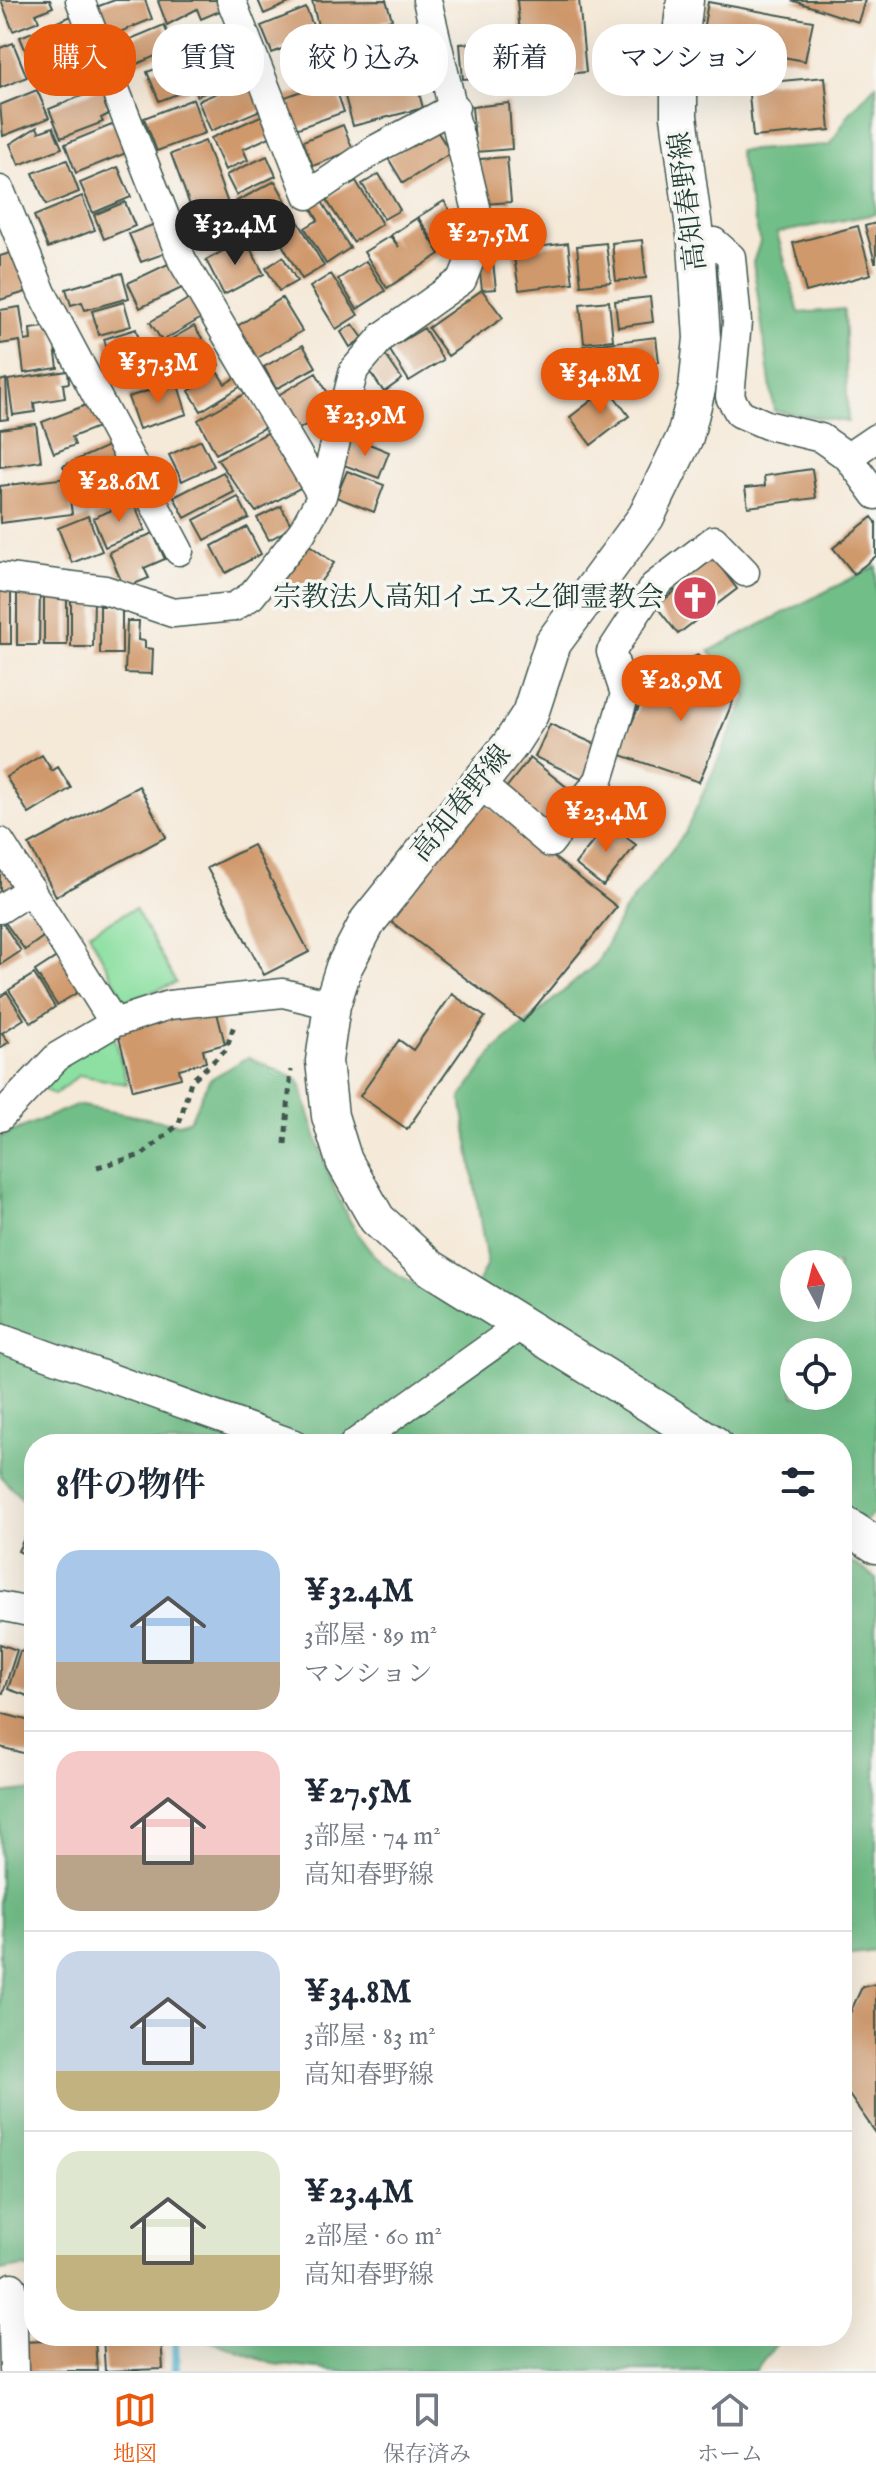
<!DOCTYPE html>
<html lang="ja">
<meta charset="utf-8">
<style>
:root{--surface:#fff;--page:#f2f2f3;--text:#1f2937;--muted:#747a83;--line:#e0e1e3;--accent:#ea580c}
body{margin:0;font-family:"IM FELL English","Noto Serif JP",serif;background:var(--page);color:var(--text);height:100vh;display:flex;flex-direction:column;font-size:30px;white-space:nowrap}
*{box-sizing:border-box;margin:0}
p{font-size:26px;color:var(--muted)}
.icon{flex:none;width:44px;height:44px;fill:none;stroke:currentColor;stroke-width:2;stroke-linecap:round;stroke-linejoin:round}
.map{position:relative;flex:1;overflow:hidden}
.details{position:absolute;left:24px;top:1434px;width:828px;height:912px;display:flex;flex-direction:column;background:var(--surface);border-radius:32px;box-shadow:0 8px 32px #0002}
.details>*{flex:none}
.guide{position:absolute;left:24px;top:24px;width:828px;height:72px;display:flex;gap:16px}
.needle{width:52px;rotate:353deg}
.buttons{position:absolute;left:780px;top:1250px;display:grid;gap:16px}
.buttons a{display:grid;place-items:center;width:72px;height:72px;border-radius:50%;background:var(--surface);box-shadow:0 8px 32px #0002;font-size:40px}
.price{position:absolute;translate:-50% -68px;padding:0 18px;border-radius:28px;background:var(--accent);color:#fff;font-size:26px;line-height:52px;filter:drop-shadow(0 2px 4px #0008)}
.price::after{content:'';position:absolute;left:50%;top:48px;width:24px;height:18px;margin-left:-12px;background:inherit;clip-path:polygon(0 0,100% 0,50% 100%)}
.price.selected{background:#222;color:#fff}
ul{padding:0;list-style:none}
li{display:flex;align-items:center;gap:24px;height:200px;padding:0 32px}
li+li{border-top:2px solid var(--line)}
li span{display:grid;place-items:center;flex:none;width:224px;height:160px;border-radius:24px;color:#555}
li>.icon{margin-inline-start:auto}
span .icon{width:96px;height:96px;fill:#fffc;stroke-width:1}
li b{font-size:34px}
h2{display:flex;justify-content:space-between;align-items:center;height:96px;padding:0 32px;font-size:34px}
.tag{padding:0 28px;border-radius:32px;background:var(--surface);box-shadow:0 8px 32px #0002;font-size:28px;line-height:72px}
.tag.selected{background:var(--accent);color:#fff}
.tab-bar{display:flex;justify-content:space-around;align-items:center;height:112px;border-top:2px solid var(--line);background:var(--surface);font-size:22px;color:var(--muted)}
.tab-bar a{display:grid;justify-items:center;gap:4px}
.tab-bar .selected{color:var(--accent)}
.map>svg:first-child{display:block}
.green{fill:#8de0a2;stroke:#568e6b;stroke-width:2}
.forest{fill:#72be88;stroke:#487e5e;stroke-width:2;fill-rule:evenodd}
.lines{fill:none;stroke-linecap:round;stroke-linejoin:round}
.stream{stroke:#55b8d3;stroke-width:8}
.building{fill:#d0996c}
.minor-casing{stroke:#3f574d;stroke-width:31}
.major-casing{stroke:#3f574d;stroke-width:39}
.path{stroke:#3f574d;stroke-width:5;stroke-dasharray:6 6;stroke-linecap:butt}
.minor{stroke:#fff;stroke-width:28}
.major{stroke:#fff;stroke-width:36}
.labels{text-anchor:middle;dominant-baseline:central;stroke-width:7;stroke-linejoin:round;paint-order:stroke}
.street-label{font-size:28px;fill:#1f3d34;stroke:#f6f6f2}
.poi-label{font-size:28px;fill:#1f3d34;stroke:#f6f6f2;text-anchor:end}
</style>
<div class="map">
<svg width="876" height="2371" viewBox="0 0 876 2371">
<rect width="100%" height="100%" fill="#f6f6f2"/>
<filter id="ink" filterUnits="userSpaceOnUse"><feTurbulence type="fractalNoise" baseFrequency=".0125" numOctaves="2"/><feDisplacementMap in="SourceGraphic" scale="16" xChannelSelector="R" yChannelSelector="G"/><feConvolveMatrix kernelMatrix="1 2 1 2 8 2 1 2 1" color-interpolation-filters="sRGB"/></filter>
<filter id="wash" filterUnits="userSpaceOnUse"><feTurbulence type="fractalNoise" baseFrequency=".006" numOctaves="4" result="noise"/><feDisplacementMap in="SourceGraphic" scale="32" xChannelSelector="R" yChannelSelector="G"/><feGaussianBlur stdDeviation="1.8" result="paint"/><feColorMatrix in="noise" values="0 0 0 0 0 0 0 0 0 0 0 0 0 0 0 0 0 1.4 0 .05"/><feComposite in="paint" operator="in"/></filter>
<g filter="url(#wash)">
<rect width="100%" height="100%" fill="#f5e9d8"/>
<path class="green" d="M135 908 176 983 125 1001 89 933Z
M114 1034 127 1084 79 1075 54 1095 41 1087 75 1052Z"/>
<path class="forest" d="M876 84V214L777 233 799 313 844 309 848 422 774 411 753 262 760 242 738 151 830 145 849 114Z
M876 566V1512L842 1540V1444H34V1511L0 1476V1137L76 1105 179 1124 190 1120 209 1080 248 1057 299 1080C317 1138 340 1236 393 1272 414 1287 441 1297 465 1308L487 1264 461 1098 495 1049 597 963 624 911 685 833 747 697 709 651ZM794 1264H838V1308H794ZM794 1352H838V1396H794Z
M842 1556 876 1578V1940L875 1950 842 1954Z
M34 1790V2271L24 2267 0 2271V1794Z
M197 2336H783L755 2371H338L273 2364Z"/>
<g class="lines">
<path class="stream" d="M176 2371 175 2339 178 2336"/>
</g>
<g id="blocks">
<path class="building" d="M1 0H50L53 7 36 14 39 21 13 31Z
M115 0H145L152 19 108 37 96 7Z
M161 0H218L222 10 201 19 197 9 167 25 158 1Z
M258 0H296L264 14Z
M386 0 392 19 321 38 312 1Z
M517 0H579L586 72 524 78Z
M791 0H865L858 22Z
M708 2 813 21 805 61 701 42Z
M306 8 314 28 304 32 307 39 272 53 261 26Z
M74 15 84 38 29 59 20 37Z
M164 25 174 48 121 71 111 47Z
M233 39 248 75 197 96 182 59Z
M513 40 516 75 463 79 460 44Z
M13 43 27 77 0 88V48Z
M177 61 188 90 159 101 147 72Z
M413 71 423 108 353 126 343 89Z
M825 77 830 130 753 137 748 84Z
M250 79 263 109 211 131 198 101Z
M333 80 344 112 293 130 282 98Z
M106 86 112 101 105 105 109 114 101 118 103 122 61 138 49 109Z
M37 90 49 118 3 136 0 105Z
M193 99 205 133 157 151 144 118Z
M509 103 512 149 476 152 472 107Z
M263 115 272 136 243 149 248 160 225 170 211 138Z
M119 122 131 151 76 173 65 144Z
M343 125 353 150 313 166 303 141Z
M37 127 39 132 53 127 62 148 19 165 10 144Z
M435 128 451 153 403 183 388 158Z
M205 141 237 228 203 240 171 154Z
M267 156 276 176 236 195 226 175Z
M507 157 511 202 484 204 480 159Z
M67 160 79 192 46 205 33 173Z
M118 167 131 197 93 213 80 183Z
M379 174 400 210 384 219 362 184Z
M275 181 287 203 246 224 235 202Z
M356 181 382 224 353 242 326 199Z
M82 196 95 230 48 248 34 216Z
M321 200 350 248 326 264 305 228 318 220 310 206Z
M444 201 467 236 441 253 418 217Z
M125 202 135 226 104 239 94 215Z
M294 214 324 266 302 279 272 227Z
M417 218 440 254 387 288 364 252 390 236 399 247 391 235Z
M876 223V262H875L865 226Z
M155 224 166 253 141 262 129 234Z
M858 226 871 274 806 292 793 243Z
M245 239 264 274 224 295 206 260Z
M642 240 646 278 616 281 612 243Z
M568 243 573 283 519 290 513 250Z
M606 243 611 282 581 285 577 246Z
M17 251 29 291 0 300V256Z
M283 257 297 281 279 291 266 268Z
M366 261 385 291 357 309 338 279Z
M493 262 496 289 482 290 479 263Z
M170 263 182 288 140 308 128 283Z
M122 273 129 298 85 310 82 302 71 305 66 289Z
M331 274 358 315 336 329 310 287Z
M482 290 503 318 448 356 428 328Z
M193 296 205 316 162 341 150 322Z
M650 297 653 322 618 327 615 301Z
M282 298 302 331 251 362 231 330Z
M609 301 613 340 584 343 580 304Z
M124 302 131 326 99 335 92 311Z
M20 307 25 341 31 340 30 329 52 326 58 368 24 373 20 341 0 344V310Z
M353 324 363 338 350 347 341 332Z
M194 326 206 344 174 363 163 344Z
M424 328 443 360 409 381 389 349Z
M136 329 143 354 111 363 104 339Z
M656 337 659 362 608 369 609 377 587 379 583 346Z
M303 345 316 367 276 389 264 367Z
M208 347 219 365 188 384 177 366Z
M384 353 402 379 384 392 366 366Z
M68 371 69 383 63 384 65 398 34 403 35 412 13 415 8 380Z
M218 373 225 384 238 376 243 385 201 411 189 391Z
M316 373 336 407 294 432 273 398Z
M6 379 8 419 0 420V381Z
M177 382 187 414 139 429 128 397Z
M608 388 629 416 591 445 570 417Z
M246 393 265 427 216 454 198 420Z
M94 402 103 425 72 437 75 445 54 453 42 422Z
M36 424 41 461 0 467V429Z
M269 432 304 486 256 512 217 459Z
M352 437 389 452 379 478 341 464Z
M201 440 214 466 182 481 169 455Z
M110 445 126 479 79 500 63 466Z
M812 469 816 498 748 507 745 488 765 486 764 476Z
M347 471 384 485 374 512 336 497Z
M223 472 234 492 185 518 174 497Z
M67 478 72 514 0 523V486Z
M238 497 249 518 205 540 194 520Z
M133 501 145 530 105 547 93 518Z
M281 506 292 527 269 540 257 518Z
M88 516 102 551 72 563 58 528Z
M872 517 876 522V556L854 574 833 548Z
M247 527 261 554 226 573 212 546Z
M153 533 165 559 144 568 149 578 124 588 109 552Z
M308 544 334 563 303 606 276 587Z
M711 554 737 589 678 634 656 606 675 591 670 585Z
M0 589H11V644H0Z
M17 591H40L39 645H17Z
M44 597H67V645H44Z
M71 598H94L93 647H71Z
M100 606H122V654H100Z
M127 621H139L138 640 145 641V648L153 649 152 674 125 673Z
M698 655 733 701 699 782 618 754 641 702 657 706 678 690 665 670Z
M550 724 604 748 588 781 535 757Z
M42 755 52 771 58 767 71 788 29 814 6 777Z
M530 758 578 796 549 831 502 793Z
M139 786 166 837 56 896 29 845Z
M483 802 617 907 523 1022 389 920Z
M608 823 636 845 603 886 575 864Z
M253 845 309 952 264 975 207 868Z
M0 860 20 888 0 903Z
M22 909 36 912 50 932 25 950 4 921Z
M2 922 21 951 0 965V923Z
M66 951 88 986 57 1005 35 971Z
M34 974 55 1007 31 1023 9 990Z
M7 992 24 1019 2 1033 9 1042 0 1048V997Z
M452 994 485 1017 407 1129 360 1096 399 1040 413 1050Z
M215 1005 225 1044 203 1050 206 1062 179 1069 181 1078 133 1090 117 1030Z
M29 1528 34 1530V1559L18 1551Z
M0 1644 17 1650 3 1693 0 1692Z
M20 1651 34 1655V1698L8 1689Z
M0 1713 34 1722V1756L0 1747Z
M876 1984V2133L842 2085V2030L862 1987Z
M34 2288V2322L29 2323 26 2289Z
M103 2336H161L163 2369 105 2371Z
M95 2339 97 2371H25L23 2342Z"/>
</g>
</g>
<g filter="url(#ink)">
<use href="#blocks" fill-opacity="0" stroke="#3f574d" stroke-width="2"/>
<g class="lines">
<g class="minor-casing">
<path id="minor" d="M80 0 182 260 322 496
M231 0 308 195 376 149 455 107
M0 190 42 293 179 551
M696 243 714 242 731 257 737 322 730 397 739 413 767 425 821 438 848 457 876 495
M848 457 876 438
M0 577 105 590 173 613 234 607 251 596 302 532 322 496 354 370 383 336 462 280 475 247 479 220 427 0
M479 783 550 843 599 780 625 694 611 652 654 586 714 540 745 572
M0 842 114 1023
M0 909 31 889
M0 1117 58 1056 114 1023 169 1005 283 993 332 1005
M0 1338 294 1444
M354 1444 521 1325
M0 1606 34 1613
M12 2287 14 2371"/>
</g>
<g class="major-casing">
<path id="major" d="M685 0 679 52V116L696 243 702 338 697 389 685 437 646 517 553 643 530 714 510 745 368 921 344 967 332 1005 324 1061 330 1116 344 1161 377 1219 429 1267 714 1444
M842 1523 876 1545"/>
</g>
<path class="path" d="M285 1144 291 1070
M97 1167 142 1155 179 1124 191 1081 226 1050 234 1025"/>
<use href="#minor" class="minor"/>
<use href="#major" class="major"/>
</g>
</g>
<defs>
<g id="church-disc" transform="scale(2.3)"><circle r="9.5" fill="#d1495b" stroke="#f6f6f2"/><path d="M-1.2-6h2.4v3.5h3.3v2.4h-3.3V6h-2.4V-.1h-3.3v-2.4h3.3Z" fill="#fff"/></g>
</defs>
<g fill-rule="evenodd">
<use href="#church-disc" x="695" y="598"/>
</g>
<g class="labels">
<g class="street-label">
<text transform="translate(689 201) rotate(-97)">高知春野線</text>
<text transform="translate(462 804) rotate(-51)">高知春野線</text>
</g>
<g class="poi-label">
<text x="664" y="598">宗教法人高知イエス之御霊教会</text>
</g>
</g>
</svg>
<div class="buttons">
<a><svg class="needle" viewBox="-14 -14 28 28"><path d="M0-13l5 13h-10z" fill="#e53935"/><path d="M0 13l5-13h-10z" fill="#747a83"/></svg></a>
<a><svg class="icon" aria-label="locate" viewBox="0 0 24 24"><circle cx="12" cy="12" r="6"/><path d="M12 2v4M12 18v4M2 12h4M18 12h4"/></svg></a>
</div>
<b class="price selected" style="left:235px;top:267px">¥32.4M</b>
<b class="price" style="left:488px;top:276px">¥27.5M</b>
<b class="price" style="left:158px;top:405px">¥37.3M</b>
<b class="price" style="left:600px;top:416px">¥34.8M</b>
<b class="price" style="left:365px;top:458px">¥23.9M</b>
<b class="price" style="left:119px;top:524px">¥28.6M</b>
<b class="price" style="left:681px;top:723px">¥28.9M</b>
<b class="price" style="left:606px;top:854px">¥23.4M</b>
<div class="guide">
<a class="tag selected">購入</a>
<a class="tag">賃貸</a>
<a class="tag">絞り込み</a>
<a class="tag">新着</a>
<a class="tag">マンション</a>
</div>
<section class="details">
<h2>8件の物件<svg class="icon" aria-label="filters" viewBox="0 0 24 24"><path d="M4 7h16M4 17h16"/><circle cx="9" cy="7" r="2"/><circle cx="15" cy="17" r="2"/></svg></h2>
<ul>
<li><span style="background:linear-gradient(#a9c7e8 70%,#b9a48a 0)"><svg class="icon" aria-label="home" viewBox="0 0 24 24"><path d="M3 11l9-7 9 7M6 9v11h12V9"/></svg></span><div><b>¥32.4M</b><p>3部屋 · 89 m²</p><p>マンション</p></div></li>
<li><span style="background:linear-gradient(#f6c9c9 65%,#b9a48a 0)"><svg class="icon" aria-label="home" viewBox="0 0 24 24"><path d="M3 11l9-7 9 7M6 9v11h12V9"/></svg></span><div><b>¥27.5M</b><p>3部屋 · 74 m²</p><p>高知春野線</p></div></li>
<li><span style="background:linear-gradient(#c9d6e8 75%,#c2b280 0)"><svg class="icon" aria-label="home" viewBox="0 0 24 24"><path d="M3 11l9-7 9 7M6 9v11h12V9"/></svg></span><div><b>¥34.8M</b><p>3部屋 · 83 m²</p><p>高知春野線</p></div></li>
<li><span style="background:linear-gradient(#dfe7d0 65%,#c2b280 0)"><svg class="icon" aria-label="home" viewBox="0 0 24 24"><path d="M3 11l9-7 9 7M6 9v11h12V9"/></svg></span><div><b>¥23.4M</b><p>2部屋 · 60 m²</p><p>高知春野線</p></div></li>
</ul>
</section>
</div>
<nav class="tab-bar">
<a class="selected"><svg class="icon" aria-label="map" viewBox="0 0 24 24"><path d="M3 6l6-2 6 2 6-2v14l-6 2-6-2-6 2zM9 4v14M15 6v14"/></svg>地図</a>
<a><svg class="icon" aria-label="saved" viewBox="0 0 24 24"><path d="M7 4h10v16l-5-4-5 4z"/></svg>保存済み</a>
<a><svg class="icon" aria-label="home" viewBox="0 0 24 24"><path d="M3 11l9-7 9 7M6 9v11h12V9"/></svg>ホーム</a>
</nav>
